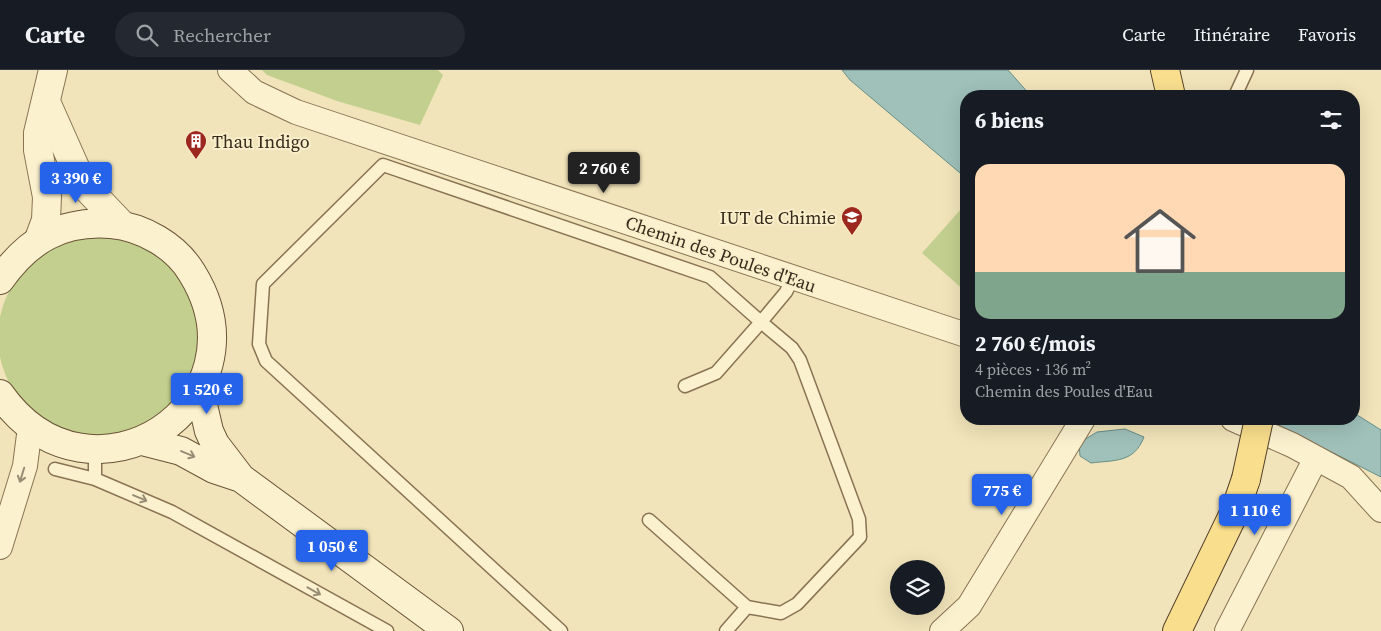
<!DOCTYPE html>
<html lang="fr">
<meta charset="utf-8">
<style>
:root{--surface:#171b24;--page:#242831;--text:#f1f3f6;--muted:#9ea1a6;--line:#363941;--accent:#2563eb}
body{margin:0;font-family:"Source Serif 4",serif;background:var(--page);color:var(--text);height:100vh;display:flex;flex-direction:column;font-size:19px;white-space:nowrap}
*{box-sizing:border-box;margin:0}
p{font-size:16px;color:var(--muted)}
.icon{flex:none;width:28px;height:28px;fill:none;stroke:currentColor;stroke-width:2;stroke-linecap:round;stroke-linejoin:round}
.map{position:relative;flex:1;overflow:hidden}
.side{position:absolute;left:960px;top:20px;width:400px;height:335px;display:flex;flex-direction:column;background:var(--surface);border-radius:20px;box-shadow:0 5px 20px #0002}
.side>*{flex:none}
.fabs{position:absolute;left:890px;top:490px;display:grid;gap:10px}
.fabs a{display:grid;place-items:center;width:55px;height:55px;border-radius:50%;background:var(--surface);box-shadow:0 5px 20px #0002;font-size:25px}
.price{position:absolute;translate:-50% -42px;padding:0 11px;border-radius:5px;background:var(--accent);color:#fff;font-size:16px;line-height:32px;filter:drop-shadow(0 1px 2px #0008)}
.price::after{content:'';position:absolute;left:50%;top:30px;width:15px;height:11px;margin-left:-8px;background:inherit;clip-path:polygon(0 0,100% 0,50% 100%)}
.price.selected{background:#222;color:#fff}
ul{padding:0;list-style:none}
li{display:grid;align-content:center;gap:10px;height:265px;padding:0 15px}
li span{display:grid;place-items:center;height:155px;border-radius:15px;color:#555}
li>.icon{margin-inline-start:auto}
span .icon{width:90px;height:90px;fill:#fffc;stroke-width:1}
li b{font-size:21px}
h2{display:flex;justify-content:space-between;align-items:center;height:60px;padding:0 15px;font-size:21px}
header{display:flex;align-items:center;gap:30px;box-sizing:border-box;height:70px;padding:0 25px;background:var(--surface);border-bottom:1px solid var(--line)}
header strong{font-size:24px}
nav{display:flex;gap:28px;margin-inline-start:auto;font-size:18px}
.search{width:350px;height:45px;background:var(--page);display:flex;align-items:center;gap:12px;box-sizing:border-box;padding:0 18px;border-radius:28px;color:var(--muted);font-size:19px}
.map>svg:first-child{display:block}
.green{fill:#c3cf8e}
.water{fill:#9fc1b9;stroke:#668f87}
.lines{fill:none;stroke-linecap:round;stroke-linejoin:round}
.service-casing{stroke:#897353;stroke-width:15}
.minor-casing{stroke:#897353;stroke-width:26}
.tertiary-casing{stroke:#897353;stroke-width:30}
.secondary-casing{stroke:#6a5437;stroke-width:30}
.primary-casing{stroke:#554029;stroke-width:30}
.service{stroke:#fbf1ce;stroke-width:12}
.minor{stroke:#fbf1ce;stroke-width:24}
.tertiary{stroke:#fbf1ce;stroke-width:28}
.secondary{stroke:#fbf1ce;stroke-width:28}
.primary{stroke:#f8de8d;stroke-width:28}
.primary-bridge-casing{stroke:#554029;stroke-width:30;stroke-linecap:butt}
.primary-bridge{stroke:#f8de8d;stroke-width:28}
.oneway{stroke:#988d74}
.labels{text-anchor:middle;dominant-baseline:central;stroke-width:4;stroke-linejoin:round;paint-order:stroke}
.poi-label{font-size:18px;fill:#36291a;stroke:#f8eeca;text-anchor:start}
.street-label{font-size:18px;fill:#36291a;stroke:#f8eeca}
</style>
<header>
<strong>Carte</strong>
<div class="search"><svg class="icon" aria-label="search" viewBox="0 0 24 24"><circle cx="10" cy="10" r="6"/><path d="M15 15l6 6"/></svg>Rechercher</div>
<nav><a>Carte</a><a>Itinéraire</a><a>Favoris</a></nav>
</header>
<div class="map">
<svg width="1381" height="561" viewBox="0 0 1381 561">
<rect width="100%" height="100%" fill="#f1e4ba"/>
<path class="green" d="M262 0H438L443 5 420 55 337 31 267 5Z
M962 138 966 142V222L922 183Z
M-2 267a100 100 0 1 1 200 0a100 100 0 1 1-200 0Z"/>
<path class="water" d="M842 0H1008L1031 26H966V108L850 10Z
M1354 343 1381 360V407L1266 349H1354Z
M1125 359 1144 367C1134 393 1115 390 1091 393L1080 386 1079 373 1097 362Z"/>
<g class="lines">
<g class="service-casing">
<path id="service" d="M1235 26 1247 0
M685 316 716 303 761 252 792 278 800 290 859 449 860 467 797 534 781 543 747 537 726 561
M55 399 95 409V380
M95 409 172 442 387 561
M649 450 747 537
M561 561 266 291 259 274 263 214 383 95 710 207 761 252 786 222 793 208"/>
</g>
<g class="minor-casing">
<path id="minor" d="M230 0 254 22 296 42 966 265
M1233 349 1292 375 1351 407 1381 440
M0 477 25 396 30 357
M942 561 969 536 1083 349
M1227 561 1316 388"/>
</g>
<g class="tertiary-casing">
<path id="tertiary" d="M46 32 82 113 122 155
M39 169 46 150 47 127 38 80V63L53 0"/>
</g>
<g class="secondary-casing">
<path id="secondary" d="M0 210C28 170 62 150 111 154 143 157 176 176 192 203 272 332 91 453 0 324
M199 318 209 361 215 374 241 408
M142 371 181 381 214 399 241 408 449 561"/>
</g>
<g class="primary-casing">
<path id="primary" d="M1165 0 1171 26
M1177 561 1235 441 1246 409"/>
</g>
<use href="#service" class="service"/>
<use href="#minor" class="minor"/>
<use href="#tertiary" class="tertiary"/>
<use href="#secondary" class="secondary"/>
<use href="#primary" class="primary"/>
<g class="primary-bridge-casing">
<path id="primary-bridge" d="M1246 409 1259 349"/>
</g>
<use href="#primary-bridge" class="primary-bridge"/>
</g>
<defs><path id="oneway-shaft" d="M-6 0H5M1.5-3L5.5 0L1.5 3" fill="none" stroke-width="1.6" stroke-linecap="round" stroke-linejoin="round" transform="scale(1.25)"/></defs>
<g class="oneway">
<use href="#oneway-shaft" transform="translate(188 384) rotate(23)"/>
<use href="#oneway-shaft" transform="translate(22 405) rotate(107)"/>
<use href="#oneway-shaft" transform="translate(140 428) rotate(23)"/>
<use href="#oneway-shaft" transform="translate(314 521) rotate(29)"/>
</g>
<defs>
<g id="building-pin" transform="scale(1.125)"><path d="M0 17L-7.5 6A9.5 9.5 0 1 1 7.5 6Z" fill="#9c271f" stroke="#f8eeca"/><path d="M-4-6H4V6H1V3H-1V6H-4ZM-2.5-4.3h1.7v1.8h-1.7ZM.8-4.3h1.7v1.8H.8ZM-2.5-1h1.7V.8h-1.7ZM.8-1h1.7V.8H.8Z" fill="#fff"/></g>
<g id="university-pin" transform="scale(1.125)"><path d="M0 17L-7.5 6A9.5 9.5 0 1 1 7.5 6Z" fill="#9c271f" stroke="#f8eeca"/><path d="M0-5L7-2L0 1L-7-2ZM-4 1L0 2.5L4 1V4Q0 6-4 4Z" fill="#fff"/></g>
</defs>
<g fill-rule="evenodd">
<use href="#building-pin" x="196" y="71"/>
<use href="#university-pin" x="852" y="147"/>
</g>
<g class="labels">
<g class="poi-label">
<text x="212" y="71">Thau Indigo</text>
<text x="836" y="147" text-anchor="end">IUT de Chimie</text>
</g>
<g class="street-label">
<text transform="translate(721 184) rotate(19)">Chemin des Poules d'Eau</text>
</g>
</g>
</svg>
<div class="fabs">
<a><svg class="icon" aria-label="layers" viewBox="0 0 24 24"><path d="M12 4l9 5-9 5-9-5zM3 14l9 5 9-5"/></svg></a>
</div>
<b class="price selected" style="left:604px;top:124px">2 760 €</b>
<b class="price" style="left:76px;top:134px">3 390 €</b>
<b class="price" style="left:207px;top:345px">1 520 €</b>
<b class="price" style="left:1002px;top:446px">775 €</b>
<b class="price" style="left:1255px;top:466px">1 110 €</b>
<b class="price" style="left:332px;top:502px">1 050 €</b>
<section class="side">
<h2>6 biens<svg class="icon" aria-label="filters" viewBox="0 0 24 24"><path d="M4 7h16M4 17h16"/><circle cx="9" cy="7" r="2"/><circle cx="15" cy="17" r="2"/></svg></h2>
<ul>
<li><span style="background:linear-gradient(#ffd9b3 70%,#7fa58c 0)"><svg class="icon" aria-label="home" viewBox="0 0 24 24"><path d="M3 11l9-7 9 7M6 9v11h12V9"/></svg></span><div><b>2 760 €/mois</b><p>4 pièces · 136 m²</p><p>Chemin des Poules d'Eau</p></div></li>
</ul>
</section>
</div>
